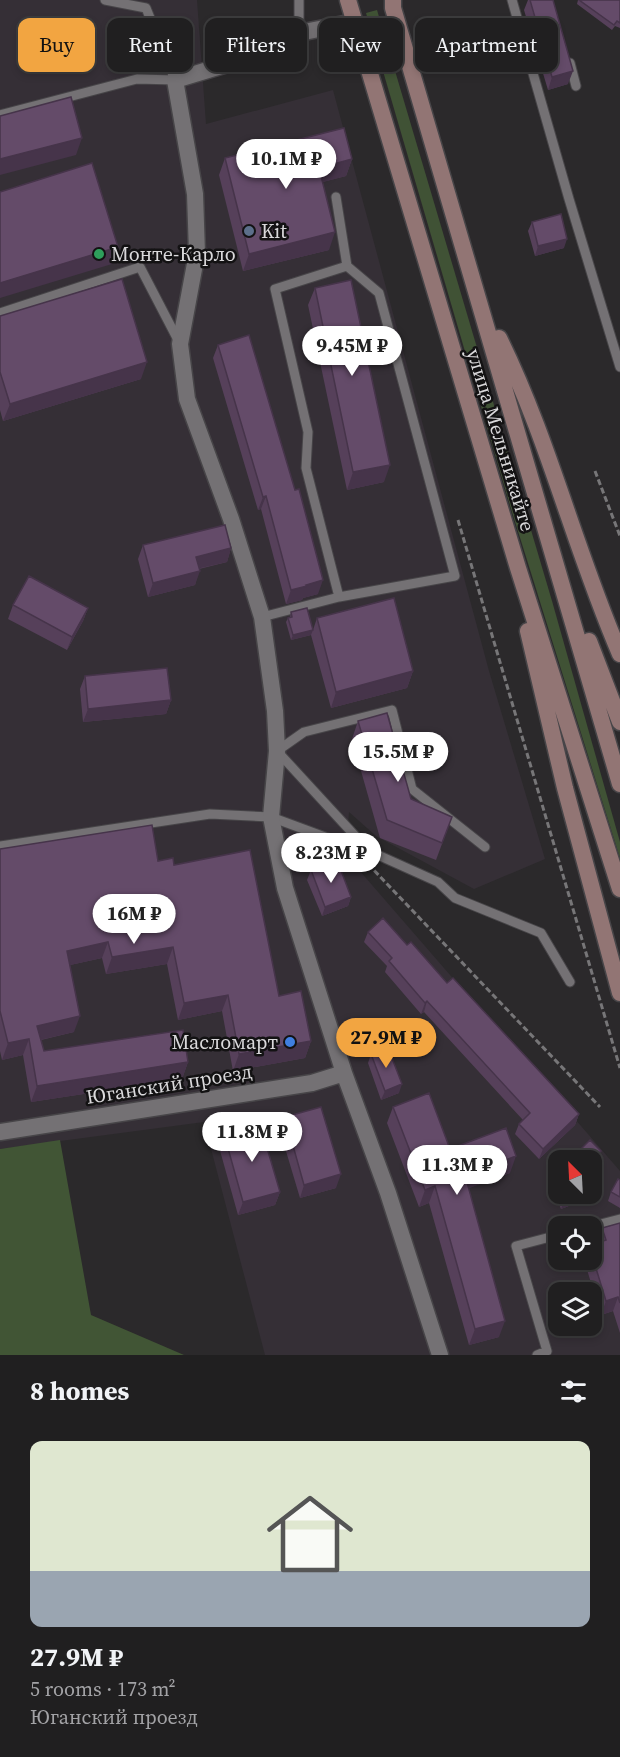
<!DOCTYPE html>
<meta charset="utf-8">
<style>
:root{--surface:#201f20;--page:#2d2c2d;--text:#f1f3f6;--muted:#a2a2a5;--line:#3d3d3e;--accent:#f2a541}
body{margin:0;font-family:"Source Serif 4",serif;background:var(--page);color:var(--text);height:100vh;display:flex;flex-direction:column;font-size:22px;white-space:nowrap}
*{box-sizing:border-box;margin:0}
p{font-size:20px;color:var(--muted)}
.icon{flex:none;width:33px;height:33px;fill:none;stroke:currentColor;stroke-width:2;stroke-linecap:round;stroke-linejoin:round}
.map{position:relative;height:1355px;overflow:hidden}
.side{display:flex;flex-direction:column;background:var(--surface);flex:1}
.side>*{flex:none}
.guide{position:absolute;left:18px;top:18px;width:585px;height:54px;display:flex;gap:12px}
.needle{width:39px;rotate:336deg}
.fabs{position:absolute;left:548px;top:1150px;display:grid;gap:12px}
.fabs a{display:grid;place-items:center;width:54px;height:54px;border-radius:12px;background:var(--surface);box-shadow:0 3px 9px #0003,0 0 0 2px var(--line);font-size:30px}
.price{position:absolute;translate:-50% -51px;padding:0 14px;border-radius:21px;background:#fff;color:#222;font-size:20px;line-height:39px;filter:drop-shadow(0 2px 3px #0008)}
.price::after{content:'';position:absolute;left:50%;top:36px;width:18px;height:14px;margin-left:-9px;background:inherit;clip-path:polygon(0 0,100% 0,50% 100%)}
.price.active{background:var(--accent);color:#111}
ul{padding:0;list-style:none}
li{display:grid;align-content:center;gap:12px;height:318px;padding:0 30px}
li+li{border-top:2px solid var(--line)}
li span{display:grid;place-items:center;height:186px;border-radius:12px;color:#555}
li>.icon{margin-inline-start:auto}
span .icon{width:108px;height:108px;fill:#fffc;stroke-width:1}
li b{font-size:26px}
h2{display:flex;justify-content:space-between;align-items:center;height:72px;padding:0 30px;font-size:26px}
.chip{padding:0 21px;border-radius:12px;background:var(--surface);box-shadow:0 3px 9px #0003,0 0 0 2px var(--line);font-size:21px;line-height:54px}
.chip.active{background:var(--accent);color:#111}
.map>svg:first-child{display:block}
.built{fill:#352f36;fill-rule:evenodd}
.green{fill:#405235}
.forest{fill:#415535}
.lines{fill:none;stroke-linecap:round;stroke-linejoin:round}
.service-casing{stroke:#474548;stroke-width:11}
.minor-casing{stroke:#474548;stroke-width:19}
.secondary-casing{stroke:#474548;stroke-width:19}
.path{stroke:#777678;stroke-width:3;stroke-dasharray:6 3;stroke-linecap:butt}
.service{stroke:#747174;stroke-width:9}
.minor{stroke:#747174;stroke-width:16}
.secondary{stroke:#927574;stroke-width:16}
.wall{fill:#56405a}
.shaded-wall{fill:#46344a}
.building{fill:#644b69;stroke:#46344a;stroke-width:1.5}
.service-dot{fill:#5c6f8a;stroke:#131213;stroke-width:2}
.leisure-dot{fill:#2e9e5b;stroke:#131213;stroke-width:2}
.shop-dot{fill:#3f7fe0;stroke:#131213;stroke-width:2}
.labels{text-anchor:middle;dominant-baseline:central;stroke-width:5;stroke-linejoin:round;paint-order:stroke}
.poi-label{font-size:20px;fill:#dad9db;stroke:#131213;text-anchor:start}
.street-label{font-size:20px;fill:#dad9db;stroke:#131213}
</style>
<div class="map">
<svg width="620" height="1355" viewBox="0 0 620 1355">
<rect width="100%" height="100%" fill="#2b292b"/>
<path class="built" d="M0 0H197L206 124 333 90 489 671 545 859 474 889 376 836 349 812 346 855 620 1171V1355H265L204 1122 0 1149ZM558 1161H591V1194H558ZM558 1227H591V1260H558ZM558 1293H591V1326H558Z"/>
<path class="green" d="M377 10 552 601 620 842V858L512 512 366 13Z"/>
<path class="forest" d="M60 1140 91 1315 184 1355H0V1149Z"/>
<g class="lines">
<g class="service-casing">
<path id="service" d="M299 0V33
M512 0 569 199 620 367
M570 63 576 86
M0 115 137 79 175 80 146 8 105 0
M0 313 140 267 179 342
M339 597 455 576 379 293 347 266
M262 617 339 597 306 468 308 432 275 289 347 266 336 197
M0 846 210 814 271 817 352 847 369 851
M485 847 412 789 392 710 304 732 277 751 369 851 438 882 455 898 541 933 570 982
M589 1227 620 1219
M537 1355 547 1351 516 1246 558 1235"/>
</g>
<g class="minor-casing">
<path id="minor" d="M354 22 299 33 244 59 175 80 195 194 197 253 180 344 187 399 231 519 262 617 275 711 277 751 271 817 285 888 344 1073 388 1193 440 1355
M0 1132 312 1083 344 1073"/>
</g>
<g class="secondary-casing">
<path id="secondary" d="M348 0 518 568 620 889
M393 0V8L620 784
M499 338C549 440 575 550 620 654
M528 631 565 788 620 993
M589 641 620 722"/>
</g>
<path class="path" d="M595 471 620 536
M458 520 620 1068
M368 864 600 1107"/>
<use href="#service" class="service"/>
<use href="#minor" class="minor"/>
<use href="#secondary" class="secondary"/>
</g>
<path class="wall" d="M528 0H553L568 84 548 90 524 10Z
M578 0H620V28L615 26 612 30 577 4Z
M225 158 352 159 346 176 322 182 329 250 243 271 219 175Z
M532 222 564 248 535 256 528 231Z
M315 288 384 482 347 490 308 305Z
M0 316 141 379 3 421 0 410Z
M218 345 318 594 303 598 302 600 286 604 261 509 258 510 213 358Z
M143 545 231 548 227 562 199 569 195 585 148 597 138 559Z
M13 605 88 608 83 621 67 650 8 619Z
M291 612 313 630 317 618 413 671 407 688 331 708 311 635 291 640 286 622 288 618 290 617Z
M85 676 171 700 166 714 83 722 80 689Z
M358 721 411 799 452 817 436 860 380 838 352 739Z
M0 849 158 861 174 865 279 996 311 1041 305 1058 233 1071 222 1011 178 1020 167 964 106 974 102 958 70 965 74 1032 41 1040 44 1051 188 1062 182 1079 31 1102 23 1055 2 1060 0 1051Z
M311 870 351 897 348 906 322 916 307 880Z
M368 932 407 945 447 983 579 1114 575 1125 539 1159 515 1134 519 1124 523 1120 424 1012 421 1014 385 972 387 966 364 942Z
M371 1054 399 1093 381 1100 368 1063Z
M393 1107 450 1149 510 1173 468 1188 499 1337 469 1345 429 1203 419 1207 387 1123Z
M285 1117 336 1188 300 1198 280 1131Z
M224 1134 280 1192 275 1205 238 1215 219 1147Z
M558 1166V1194H588L587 1199 561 1209 548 1177 551 1168Z
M620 1180V1208L608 1201 611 1192Z
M620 1223V1333L613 1311 601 1315 584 1260H591V1245L598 1242 602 1228Z"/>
<path class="shaded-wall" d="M573 71 568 84 548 90 552 77Z
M82 138 76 155 0 175V159Z
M352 159 346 176 312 185 319 168Z
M335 232 329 250 243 271 249 254Z
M567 239 564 248 535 256 538 246Z
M118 247 112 264 0 298V283Z
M147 362 141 379 3 421 10 404Z
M390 465 384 482 347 490 353 472Z
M266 496 261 509 258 510 263 497Z
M231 548 227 562 192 570 196 557Z
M200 571 195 585 148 597 153 583Z
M323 580 318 594 303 598 302 600 286 604 291 590 306 585Z
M88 608 83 621 67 650 72 637Z
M313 630 311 635 291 640 293 635Z
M413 671 407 688 331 708 336 692Z
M171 700 166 714 83 722 88 709Z
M351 897 348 906 322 916 325 907Z
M108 942 102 958 61 967 67 951Z
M173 947 167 964 106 974 112 957Z
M228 995 222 1011 178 1020 184 1003Z
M427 1001 424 1012 421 1014 425 1003Z
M80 1016 74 1032 31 1042 37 1026Z
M29 1039 23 1055 2 1060 8 1043Z
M311 1041 305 1058 233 1071 239 1054Z
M188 1062 182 1079 31 1102 37 1086Z
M402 1084 399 1093 381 1100 385 1091Z
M579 1114 575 1125 539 1159 543 1149Z
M601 1151 598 1159 591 1166V1161Z
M516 1156 510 1173 459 1192 465 1175Z
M341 1174 336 1188 300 1198 304 1185Z
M435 1186 429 1203 419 1207 425 1190Z
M280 1192 275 1205 238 1215 243 1202Z
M582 1194H588L587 1199 561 1209 564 1201Z
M618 1297 613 1311 601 1315 606 1301Z
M505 1321 499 1337 469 1345 475 1329Z"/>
<path class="building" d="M530 0H553L573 71 552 77Z
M579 0H620V23L617 21 614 25Z
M71 97 82 138 0 159V116Z
M344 128 352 159 319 168 335 232 249 254 225 158Z
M92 163 118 247 0 283V192Z
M561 214 567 239 538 246 532 222Z
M122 279 147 362 10 404 0 372V316Z
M351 280 390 465 353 472 315 288Z
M249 335 295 490 299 489 323 580 306 585 307 586 291 590 266 496 263 497 218 345Z
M225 525 231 548 196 557 200 571 153 583 143 545Z
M29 576 88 608 72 637 13 605Z
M394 598 413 671 336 692 317 618Z
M307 608 313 630 293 635 288 618 292 617 291 612Z
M167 668 171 700 88 709 85 676Z
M387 713 411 799 452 817 442 843 387 820 358 721Z
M152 825 158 861 173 858 174 865 250 850 279 996 301 991 311 1041 239 1054 228 995 184 1003 173 947 112 957 108 942 67 951 80 1016 37 1026 44 1051 183 1030 188 1062 37 1086 29 1039 8 1043 0 1011V849Z
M337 860 351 897 325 907 311 870Z
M383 918 407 945 411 942 447 983 453 978 579 1114 543 1149 519 1124 530 1113 427 1001 425 1003 389 961 392 958 368 932Z
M388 1048 402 1084 385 1091 371 1054Z
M429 1093 450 1149 506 1128 516 1156 465 1175 505 1321 475 1329 435 1186 425 1190 393 1107Z
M321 1107 341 1174 304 1185 285 1117Z
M260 1124 280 1192 243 1202 224 1134Z
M590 1140 601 1151 590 1161H569Z
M558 1166V1185L551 1168Z
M618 1179 620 1180V1197L611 1192Z
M561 1194H582L564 1201Z
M620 1223V1303L618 1297 606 1301 591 1252V1245L606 1240 602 1228Z"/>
<circle class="service-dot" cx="249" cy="231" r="6"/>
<circle class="leisure-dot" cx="99" cy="254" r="6"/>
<circle class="shop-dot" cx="290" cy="1042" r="6"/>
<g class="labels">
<g class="poi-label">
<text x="261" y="231">Kit</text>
<text x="111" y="254">Монте-Карло</text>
<text x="278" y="1042" text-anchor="end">Масломарт</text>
</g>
<g class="street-label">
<text transform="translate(501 440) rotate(73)">улица Мельникайте</text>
<text transform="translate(169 1084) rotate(-9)">Юганский проезд</text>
</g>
</g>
</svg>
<div class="fabs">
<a><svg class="needle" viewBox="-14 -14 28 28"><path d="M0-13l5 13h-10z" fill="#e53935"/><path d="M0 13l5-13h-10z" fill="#a2a2a5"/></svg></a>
<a><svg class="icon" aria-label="locate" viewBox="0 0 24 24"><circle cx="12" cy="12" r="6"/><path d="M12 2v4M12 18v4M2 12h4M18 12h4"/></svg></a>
<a><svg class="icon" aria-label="layers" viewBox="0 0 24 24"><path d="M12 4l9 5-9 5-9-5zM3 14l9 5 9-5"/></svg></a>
</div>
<b class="price" style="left:286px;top:190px">10.1M ₽</b>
<b class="price" style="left:352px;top:377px">9.45M ₽</b>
<b class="price" style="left:398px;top:783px">15.5M ₽</b>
<b class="price" style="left:331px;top:884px">8.23M ₽</b>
<b class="price" style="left:134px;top:945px">16M ₽</b>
<b class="price active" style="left:386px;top:1069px">27.9M ₽</b>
<b class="price" style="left:252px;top:1163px">11.8M ₽</b>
<b class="price" style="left:457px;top:1196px">11.3M ₽</b>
<div class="guide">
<a class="chip active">Buy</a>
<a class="chip">Rent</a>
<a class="chip">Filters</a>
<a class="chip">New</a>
<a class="chip">Apartment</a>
</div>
</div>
<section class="side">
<h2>8 homes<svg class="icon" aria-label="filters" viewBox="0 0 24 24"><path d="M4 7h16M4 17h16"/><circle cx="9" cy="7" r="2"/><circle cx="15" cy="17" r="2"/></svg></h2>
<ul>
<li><span style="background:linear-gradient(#dfe7d0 70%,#9aa5b1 0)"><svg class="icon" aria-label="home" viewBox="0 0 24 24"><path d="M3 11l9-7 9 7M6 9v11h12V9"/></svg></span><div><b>27.9M ₽</b><p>5 rooms · 173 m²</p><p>Юганский проезд</p></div></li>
</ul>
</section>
